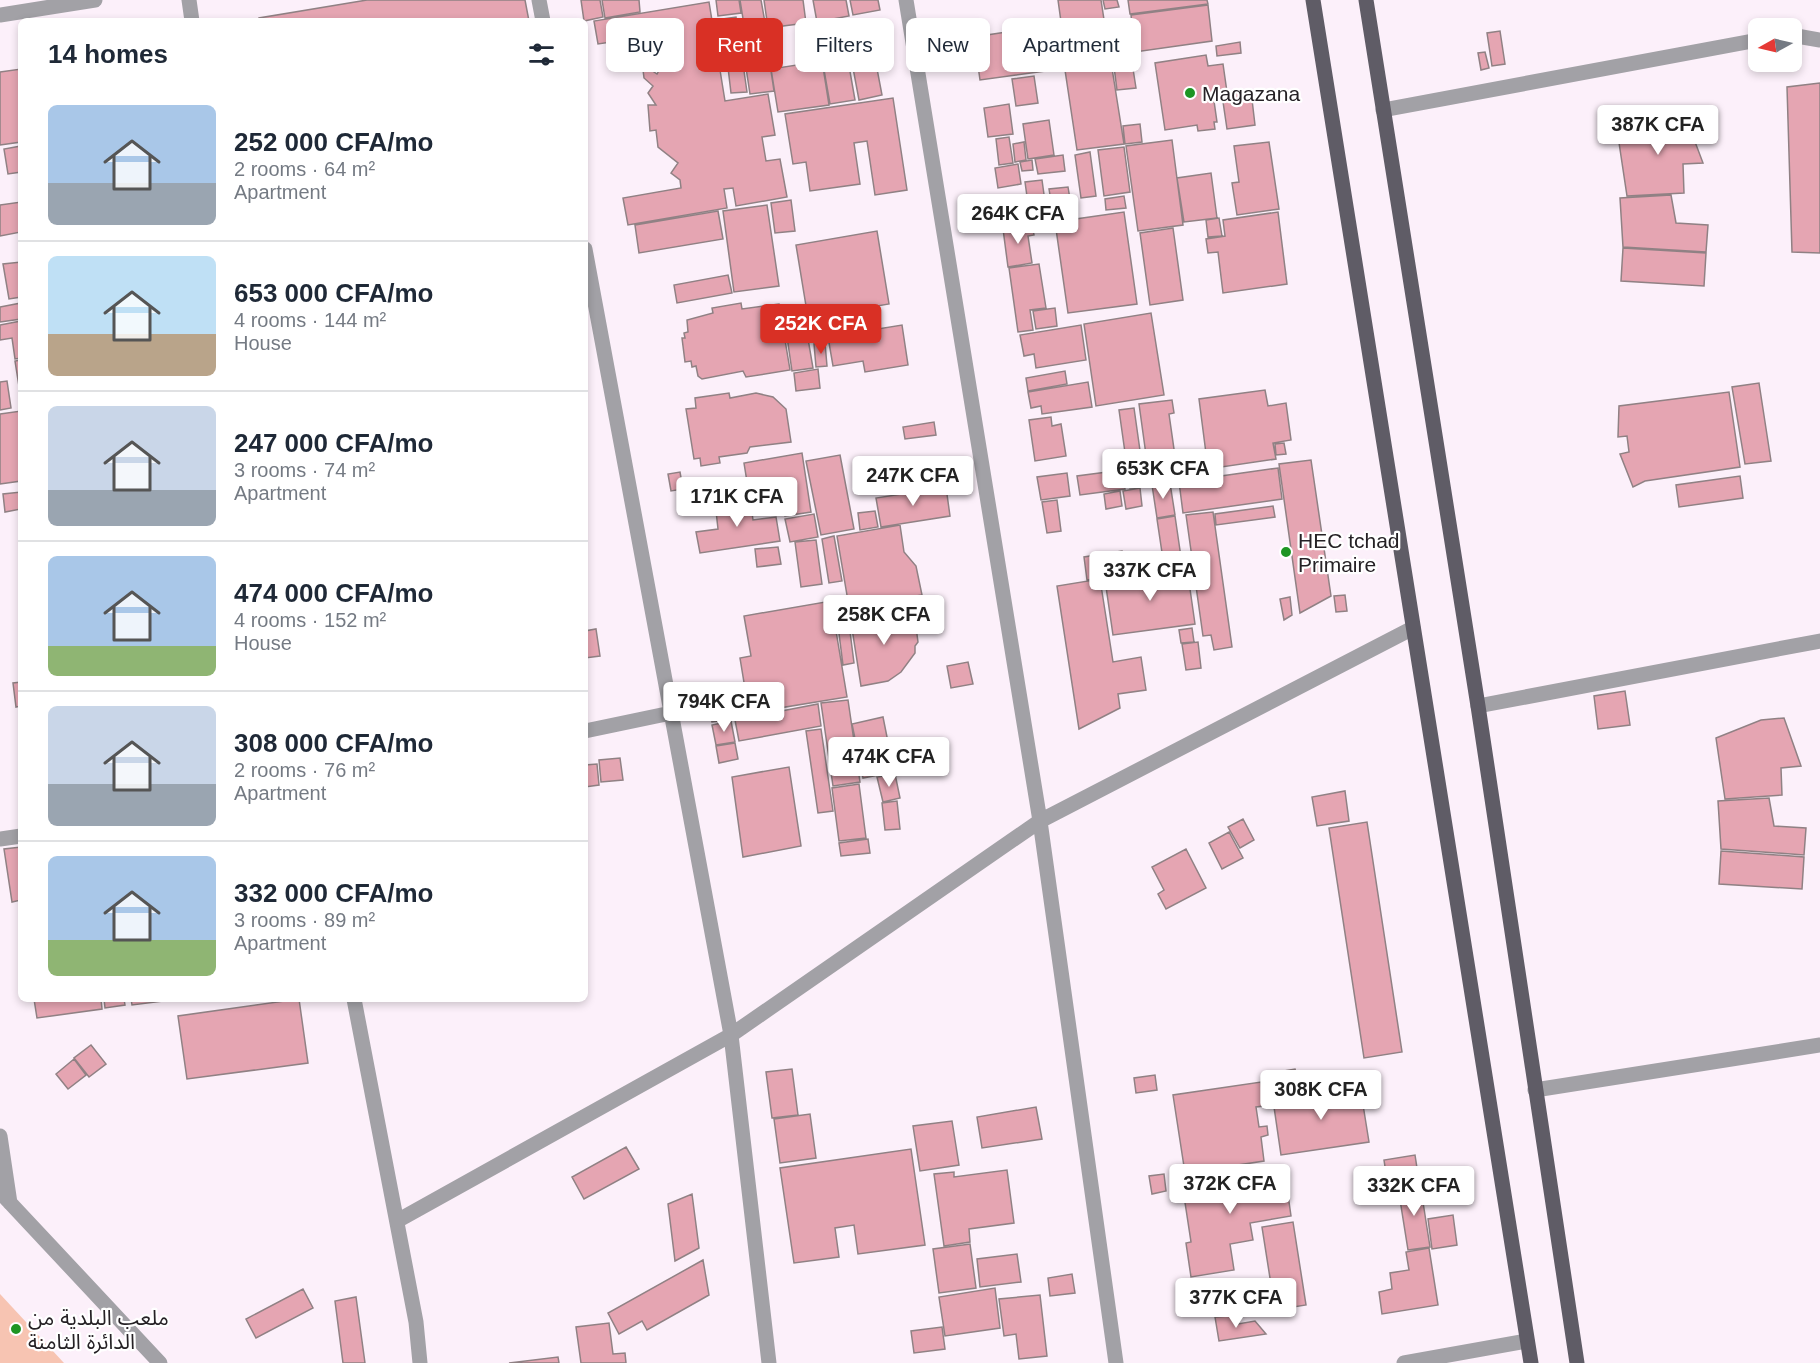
<!DOCTYPE html>
<meta charset="utf-8">
<style>
:root{--surface:#fff;--page:#f6f6f7;--text:#1f2937;--muted:#747a83;--line:#e0e1e3;--accent:#d93025}
body{margin:0;font-family:Helvetica,"Noto Sans Arabic",sans-serif;background:var(--page);color:var(--text);height:100vh;display:flex;flex-direction:column;font-size:22px;white-space:nowrap}
*{box-sizing:border-box;margin:0}
p{font-size:20px;color:var(--muted)}
.icon{flex:none;width:33px;height:33px;fill:none;stroke:currentColor;stroke-width:2;stroke-linecap:round;stroke-linejoin:round}
.map{position:relative;flex:1;overflow:hidden}
.drawer{position:absolute;left:18px;top:18px;width:570px;height:984px;display:flex;flex-direction:column;background:var(--surface);border-radius:9px;box-shadow:0 3px 9px #0003}
.drawer>*{flex:none}
.banner{position:absolute;left:606px;top:18px;width:570px;height:54px;display:flex;gap:12px}
.needle{width:39px;rotate:262deg}
.tools{position:absolute;left:1748px;top:18px;display:grid;gap:12px}
.tools a{display:grid;place-items:center;width:54px;height:54px;border-radius:9px;background:var(--surface);box-shadow:0 3px 9px #0003;font-size:30px}
.price{position:absolute;translate:-50% -51px;padding:0 14px;border-radius:6px;background:#fff;color:#222;font-size:20px;line-height:39px;filter:drop-shadow(0 2px 3px #0008)}
.price::after{content:'';position:absolute;left:50%;top:36px;width:18px;height:14px;margin-left:-9px;background:inherit;clip-path:polygon(0 0,100% 0,50% 100%)}
.price.current{background:var(--accent);color:#fff}
ul{padding:0;list-style:none}
li{display:flex;align-items:center;gap:18px;height:150px;padding:0 30px}
li+li{border-top:2px solid var(--line)}
li span{display:grid;place-items:center;flex:none;width:168px;height:120px;border-radius:9px;color:#555}
li>.icon{margin-inline-start:auto}
span .icon{width:72px;height:72px;fill:#fffc;stroke-width:1}
li b{font-size:26px}
h2{display:flex;justify-content:space-between;align-items:center;height:72px;padding:0 30px;font-size:26px}
.tag{padding:0 21px;border-radius:9px;background:var(--surface);box-shadow:0 3px 9px #0003;font-size:21px;line-height:54px}
.tag.current{background:var(--accent);color:#fff}
.map>svg:first-child{display:block}
.green{fill:#f7c4b2}
.building{fill:#e5a5b2;stroke:#908184;stroke-width:1.5}
.lines{fill:none;stroke-linecap:round;stroke-linejoin:round}
.lane{stroke:#a2a1a6;stroke-width:15}
.street{stroke:#a2a1a6;stroke-width:15}
.primary{stroke:#5f5c66;stroke-width:15}
.poi-dot{fill:#1e9523;stroke:#fff;stroke-width:2}
.labels{text-anchor:middle;dominant-baseline:central;stroke-width:4.5;stroke-linejoin:round;paint-order:stroke}
.poi-label{font-size:21px;fill:#252125;stroke:#fff;text-anchor:start}
</style>
<div class="map">
<svg width="1820" height="1363" viewBox="0 0 1820 1363">
<rect width="100%" height="100%" fill="#fcf0fa"/>
<path class="green" d="M0 1294 64 1363H0Z"/>
<path class="building" d="M367 0H525L529 21H259V18Z
M581 0H600L603 17 584 21Z
M602 0H639L640 12 605 18Z
M716 0H739L741 13 718 16Z
M740 0H761L766 28 745 31Z
M764 0H803L806 23 768 28Z
M813 0H846L849 16 817 22Z
M850 0H878L880 10 853 15Z
M1058 0H1101L1110 59 1067 65Z
M1103 0H1117L1119 7 1105 9Z
M1128 0H1207L1208 4 1130 14Z
M709 2 725 101 768 94 775 135 762 137 766 161 780 159 787 197 736 206 733 188 724 189 727 208 628 225 623 198 681 188 680 180 671 173 678 163 658 147 656 130 650 131 648 105H656L648 93 653 86 644 78 643 70 645 66 657 74 661 67 650 59 659 45 658 35 598 44 594 21Z
M1208 5 1212 41 1135 52 1131 15Z
M736 17 741 54 722 57 716 20Z
M842 26 855 100 830 104 817 30Z
M1039 27 1045 71 980 80 974 37Z
M765 31 774 91 750 94 741 35Z
M1500 31 1505 64 1492 66 1487 33Z
M870 32 882 95 859 100 847 36Z
M1126 37 1129 56 1111 58 1109 39Z
M1240 42 1241 53 1217 56 1216 46Z
M1485 52 1489 68 1481 70 1478 53Z
M1206 55 1208 66 1223 64 1227 92 1213 94 1217 122H1214L1215 129 1198 131 1197 125 1165 130 1155 63Z
M1131 56 1136 88 1117 90 1113 59Z
M742 57 747 92 731 93 727 59Z
M822 61 829 105 778 112 771 69Z
M1111 62 1124 144 1077 150 1065 70Z
M21 69V142L0 145V72Z
M1034 76 1038 103 1016 106 1012 79Z
M1820 83V253L1792 252 1787 87Z
M1251 91 1255 125 1227 129 1222 95Z
M893 98 907 190 875 195 867 141 854 143 860 184 810 191 806 162 793 164 785 114Z
M1009 104 1013 134 988 137 984 108Z
M1683 110 1703 163 1683 164 1684 193 1627 196 1618 136Z
M1049 120 1054 155 1028 159 1023 124Z
M1140 124 1142 142 1125 144 1123 126Z
M1009 137 1013 163 999 165 996 139Z
M1172 140 1183 225 1138 231 1126 146Z
M1024 142 1026 160 1015 162 1013 144Z
M1269 142 1279 209 1237 215 1232 183 1239 182 1234 146Z
M21 146V172L8 174 4 149Z
M1124 147 1130 192 1104 196 1098 150Z
M1090 152 1096 196 1081 198 1075 155Z
M1063 155 1065 171 1038 174 1035 159Z
M1032 160 1033 170 1022 171 1020 162Z
M1018 164 1021 184 998 188 995 168Z
M1211 173 1217 218 1184 222 1177 178Z
M1042 180 1047 216 1030 218 1025 182Z
M1068 187 1072 211 1053 213 1049 189Z
M1671 195 1676 223 1708 225 1706 252 1623 247 1620 198Z
M1124 196 1126 208 1106 210 1105 199Z
M791 200 795 231 775 233 771 203Z
M21 202V232L0 236V205Z
M767 205 779 286 734 292 723 211Z
M718 211 723 239 639 253 635 225Z
M1124 212 1137 304 1068 313 1055 222Z
M1278 212 1287 284 1223 293 1218 252 1208 253 1206 239 1225 236 1223 220Z
M1219 218 1222 236 1208 237 1206 220Z
M1032 225 1034 235 1028 236 1032 263 1008 267 1003 229Z
M1173 228 1183 300 1150 305 1140 233Z
M877 231 889 304 808 318 796 245Z
M1623 248 1706 253 1704 286 1621 281Z
M21 262V297L9 299 3 264Z
M1039 264 1046 308 1030 310 1033 330 1018 332 1009 268Z
M728 275 732 293 677 303 674 285Z
M21 303V319L0 322V307Z
M741 303 742 309 779 304 790 370 746 377 743 371 702 379 698 376 696 366 692 367 691 361 685 362 682 338H685L684 333 688 332 687 320 713 313 712 308Z
M1055 308 1057 326 1036 329 1033 311Z
M1151 313 1164 395 1096 406 1084 324Z
M21 321V358L15 359 12 338 0 340V325Z
M902 325 908 365 865 372 863 361 833 366 828 337Z
M1081 325 1086 360 1036 368 1034 354 1024 356 1020 335Z
M806 327 813 368 792 371 786 330Z
M825 343 827 366 816 367 814 344Z
M21 360V399L15 361Z
M818 369 820 388 796 391 794 373Z
M1065 371 1067 384 1028 391 1026 378Z
M7 381 11 408 0 410V382Z
M1088 382 1092 407 1042 414 1041 406 1031 408 1028 392Z
M1759 383 1771 461 1745 464 1732 387Z
M1265 390 1268 406 1286 403 1291 440 1273 443 1276 459 1208 469 1199 399Z
M1729 392 1740 467 1645 481 1633 487 1620 454 1629 452 1627 436 1618 437 1619 406Z
M729 393 730 398 756 393 773 397 786 409 791 442 750 447 747 453 719 457 720 463 701 466 700 458 694 459 686 409 696 408 695 398Z
M1172 400 1174 413 1169 414 1176 463 1181 462 1184 479 1150 484 1139 404Z
M1134 408 1145 486 1130 488 1119 410Z
M21 411V481L0 484V414Z
M1051 417 1052 426 1061 424 1066 456 1035 461 1029 420Z
M934 422 936 435 905 439 903 427Z
M1284 443 1286 454 1276 455 1275 444Z
M802 453 811 512 785 516 780 483 748 488 744 463Z
M840 455 854 529 821 535 806 461Z
M1311 460 1331 596 1300 613 1279 464Z
M1278 468 1282 499 1183 513 1179 482Z
M1122 470 1125 489 1080 495 1077 476Z
M680 472 683 489 671 491 668 474Z
M1067 473 1070 496 1041 500 1037 477Z
M1740 476 1743 498 1679 507 1676 485Z
M1170 483 1175 515 1157 518 1152 485Z
M946 487 950 516 881 527 876 498Z
M1140 488 1142 506 1126 509 1123 491Z
M1120 491 1122 506 1106 509 1104 494Z
M21 492V509L5 512 3 494Z
M750 497 753 520 776 517 780 541 700 553 696 532 718 529 715 502Z
M1057 500 1061 531 1047 533 1042 502Z
M1273 506 1275 517 1216 525 1215 514Z
M875 511 878 527 860 530 858 513Z
M1213 512 1232 647 1214 650 1211 635 1203 636 1186 515Z
M814 514 818 537 790 542 785 519Z
M1175 516 1182 564 1164 566 1157 519Z
M900 525 904 552 916 566 922 595 849 607 837 536Z
M834 536 842 581 829 583 822 539Z
M816 540 822 584 801 587 795 542Z
M778 547 781 564 757 567 755 549Z
M1122 551 1125 575 1087 580 1084 557Z
M1187 568 1195 624 1113 635 1105 580Z
M1100 579 1113 662 1141 657 1146 690 1118 694 1120 708 1079 729 1057 586Z
M1345 595 1347 611 1336 612 1334 596Z
M1290 597 1292 615 1284 620 1280 599Z
M831 601 847 697 749 713 740 658 751 656 744 616Z
M914 612 918 642 915 646V653L901 672 888 681 861 686 851 622Z
M848 616 854 663 843 665 837 618Z
M1192 628 1194 642 1181 643 1179 630Z
M596 629 600 656 585 658V631Z
M1198 642 1201 668 1186 670 1182 644Z
M968 662 973 684 951 688 947 666Z
M21 682V706L16 707 13 683Z
M1625 691 1630 725 1598 729 1594 696Z
M848 700 860 782 833 786 821 703Z
M818 704 821 726 739 741 735 720Z
M730 709 732 719 712 722 710 712Z
M883 717 894 772 863 778 852 724Z
M1784 718 1801 766 1781 768 1782 795 1725 799 1716 738 1761 720Z
M731 721 735 742 716 745 712 725Z
M821 729 833 811 818 813 806 731Z
M735 743 738 759 719 763 716 746Z
M620 758 623 780 601 782 599 760Z
M597 764 599 785 585 787V765Z
M789 767 801 846 743 857 732 777Z
M895 774 900 798 883 802 877 777Z
M859 784 866 838 839 841 832 788Z
M1345 791 1349 821 1317 826 1312 797Z
M1769 798 1774 826 1806 828 1804 855 1721 849 1718 801Z
M897 801 900 829 885 830 882 803Z
M1243 819 1254 840 1240 848 1228 827Z
M1367 822 1402 1052 1364 1058 1329 828Z
M1229 832 1243 858 1222 869 1209 843Z
M868 839 870 853 841 856 839 843Z
M21 847V900L12 902 4 849Z
M1186 849 1206 888 1166 909 1158 894 1164 890 1152 867Z
M1721 851 1804 857 1802 889 1719 884Z
M34 999H101L102 1009 37 1018Z
M104 999H124L125 1005 105 1008Z
M131 999H163L164 1001 132 1005Z
M299 999 308 1063 187 1079 178 1016Z
M91 1045 106 1064 89 1077 74 1058Z
M74 1059 86 1075 68 1089 56 1074Z
M792 1069 798 1115 772 1118 766 1072Z
M1295 1069 1296 1073 1311 1071 1314 1092 1274 1098 1271 1073Z
M1155 1075 1157 1090 1136 1093 1134 1078Z
M1261 1082 1264 1106 1256 1107 1259 1127 1267 1126 1268 1135 1261 1137 1264 1161 1185 1173 1173 1095Z
M1360 1086 1369 1142 1281 1155 1273 1100Z
M1036 1107 1042 1139 982 1148 977 1117Z
M810 1114 816 1158 780 1163 774 1119Z
M952 1121 959 1165 920 1171 913 1126Z
M626 1147 639 1169 584 1199 572 1177Z
M911 1149 925 1245 858 1254 854 1225 835 1228 839 1257 794 1263 780 1168Z
M1415 1155 1419 1181 1388 1186 1384 1160Z
M1284 1167 1291 1216 1250 1223 1253 1240 1230 1244 1234 1270 1191 1277 1186 1243 1191 1242 1182 1183Z
M1007 1170 1014 1223 969 1229 970 1242 944 1246 934 1174 954 1172V1177Z
M1164 1174 1166 1191 1152 1194 1149 1176Z
M1420 1183 1430 1247 1408 1250 1398 1187Z
M692 1194 699 1248 675 1261 668 1204Z
M1453 1215 1457 1245 1432 1249 1428 1219Z
M1293 1222 1306 1305 1275 1310 1262 1227Z
M970 1244 976 1288 939 1293 933 1249Z
M1429 1248 1438 1305 1382 1314 1379 1292 1392 1289 1390 1273 1409 1270 1406 1252Z
M1017 1254 1021 1282 980 1287 977 1259Z
M703 1260 709 1295 647 1330 642 1321 619 1334 608 1313Z
M1072 1274 1075 1293 1050 1296 1048 1278Z
M995 1288 1000 1328 945 1336 939 1297Z
M303 1289 313 1308 256 1338 246 1319Z
M1040 1295 1047 1356 1019 1359 1016 1334 1004 1336 999 1299Z
M356 1297 365 1363H343L335 1301Z
M1229 1316 1238 1324 1255 1321 1266 1334 1219 1341 1215 1317Z
M609 1323 613 1354 625 1353 626 1363H581L576 1327Z
M942 1327 945 1349 914 1353 911 1331Z
M558 1357 559 1363H509Z"/>
<g class="lines">
<path class="lane" d="M1791 35 1820 40
M1383 110 1758 40
M1478 706 1820 641"/>
<path class="street" d="M189 0 192 21
M539 0 543 21
M906 0 1040 821 1116 1363
M0 15 95 0
M585 249 731 1035 769 1363
M585 731 671 713
M0 839 21 836
M354 999 416 1322 420 1363
M1535 1090 1820 1045
M0 1136 10 1203
M0 1192 160 1363
M397 1221 731 1035 1040 821 1413 628
M1404 1363 1527 1341"/>
<path class="primary" d="M1313 0C1385 454 1459 908 1531 1363
M1366 0 1478 706 1577 1363"/>
</g>
<g class="poi-dot">
<circle cx="1190" cy="93" r="6"/>
<circle cx="1286" cy="552" r="6"/>
<circle cx="16" cy="1329" r="6"/>
</g>
<g class="labels">
<g class="poi-label">
<text x="1202" y="93">Magazana</text>
<text x="1298" y="540">HEC tchad<tspan x="1298" dy="24">Primaire</tspan></text>
<text x="28" y="1317">ملعب البلدية من<tspan x="28" dy="24">الدائرة الثامنة</tspan></text>
</g>
</g>
</svg>
<div class="tools">
<a><svg class="needle" viewBox="-14 -14 28 28"><path d="M0-13l5 13h-10z" fill="#e53935"/><path d="M0 13l5-13h-10z" fill="#747a83"/></svg></a>
</div>
<b class="price" style="left:1658px;top:156px">387K CFA</b>
<b class="price" style="left:1018px;top:245px">264K CFA</b>
<b class="price current" style="left:821px;top:355px">252K CFA</b>
<b class="price" style="left:1163px;top:500px">653K CFA</b>
<b class="price" style="left:913px;top:507px">247K CFA</b>
<b class="price" style="left:737px;top:528px">171K CFA</b>
<b class="price" style="left:1150px;top:602px">337K CFA</b>
<b class="price" style="left:884px;top:646px">258K CFA</b>
<b class="price" style="left:724px;top:733px">794K CFA</b>
<b class="price" style="left:889px;top:788px">474K CFA</b>
<b class="price" style="left:1321px;top:1121px">308K CFA</b>
<b class="price" style="left:1230px;top:1215px">372K CFA</b>
<b class="price" style="left:1414px;top:1217px">332K CFA</b>
<b class="price" style="left:1236px;top:1329px">377K CFA</b>
<div class="banner">
<a class="tag">Buy</a>
<a class="tag current">Rent</a>
<a class="tag">Filters</a>
<a class="tag">New</a>
<a class="tag">Apartment</a>
</div>
<section class="drawer">
<h2>14 homes<svg class="icon" aria-label="filters" viewBox="0 0 24 24"><path d="M4 7h16M4 17h16"/><circle cx="9" cy="7" r="2"/><circle cx="15" cy="17" r="2"/></svg></h2>
<ul>
<li><span style="background:linear-gradient(#a9c7e8 65%,#9aa5b1 0)"><svg class="icon" aria-label="home" viewBox="0 0 24 24"><path d="M3 11l9-7 9 7M6 9v11h12V9"/></svg></span><div><b>252 000 CFA/mo</b><p>2 rooms · 64 m²</p><p>Apartment</p></div></li>
<li><span style="background:linear-gradient(#bfe0f5 65%,#b9a48a 0)"><svg class="icon" aria-label="home" viewBox="0 0 24 24"><path d="M3 11l9-7 9 7M6 9v11h12V9"/></svg></span><div><b>653 000 CFA/mo</b><p>4 rooms · 144 m²</p><p>House</p></div></li>
<li><span style="background:linear-gradient(#c9d6e8 70%,#9aa5b1 0)"><svg class="icon" aria-label="home" viewBox="0 0 24 24"><path d="M3 11l9-7 9 7M6 9v11h12V9"/></svg></span><div><b>247 000 CFA/mo</b><p>3 rooms · 74 m²</p><p>Apartment</p></div></li>
<li><span style="background:linear-gradient(#a9c7e8 75%,#8fb573 0)"><svg class="icon" aria-label="home" viewBox="0 0 24 24"><path d="M3 11l9-7 9 7M6 9v11h12V9"/></svg></span><div><b>474 000 CFA/mo</b><p>4 rooms · 152 m²</p><p>House</p></div></li>
<li><span style="background:linear-gradient(#c9d6e8 65%,#9aa5b1 0)"><svg class="icon" aria-label="home" viewBox="0 0 24 24"><path d="M3 11l9-7 9 7M6 9v11h12V9"/></svg></span><div><b>308 000 CFA/mo</b><p>2 rooms · 76 m²</p><p>Apartment</p></div></li>
<li><span style="background:linear-gradient(#a9c7e8 70%,#8fb573 0)"><svg class="icon" aria-label="home" viewBox="0 0 24 24"><path d="M3 11l9-7 9 7M6 9v11h12V9"/></svg></span><div><b>332 000 CFA/mo</b><p>3 rooms · 89 m²</p><p>Apartment</p></div></li>
</ul>
</section>
</div>
